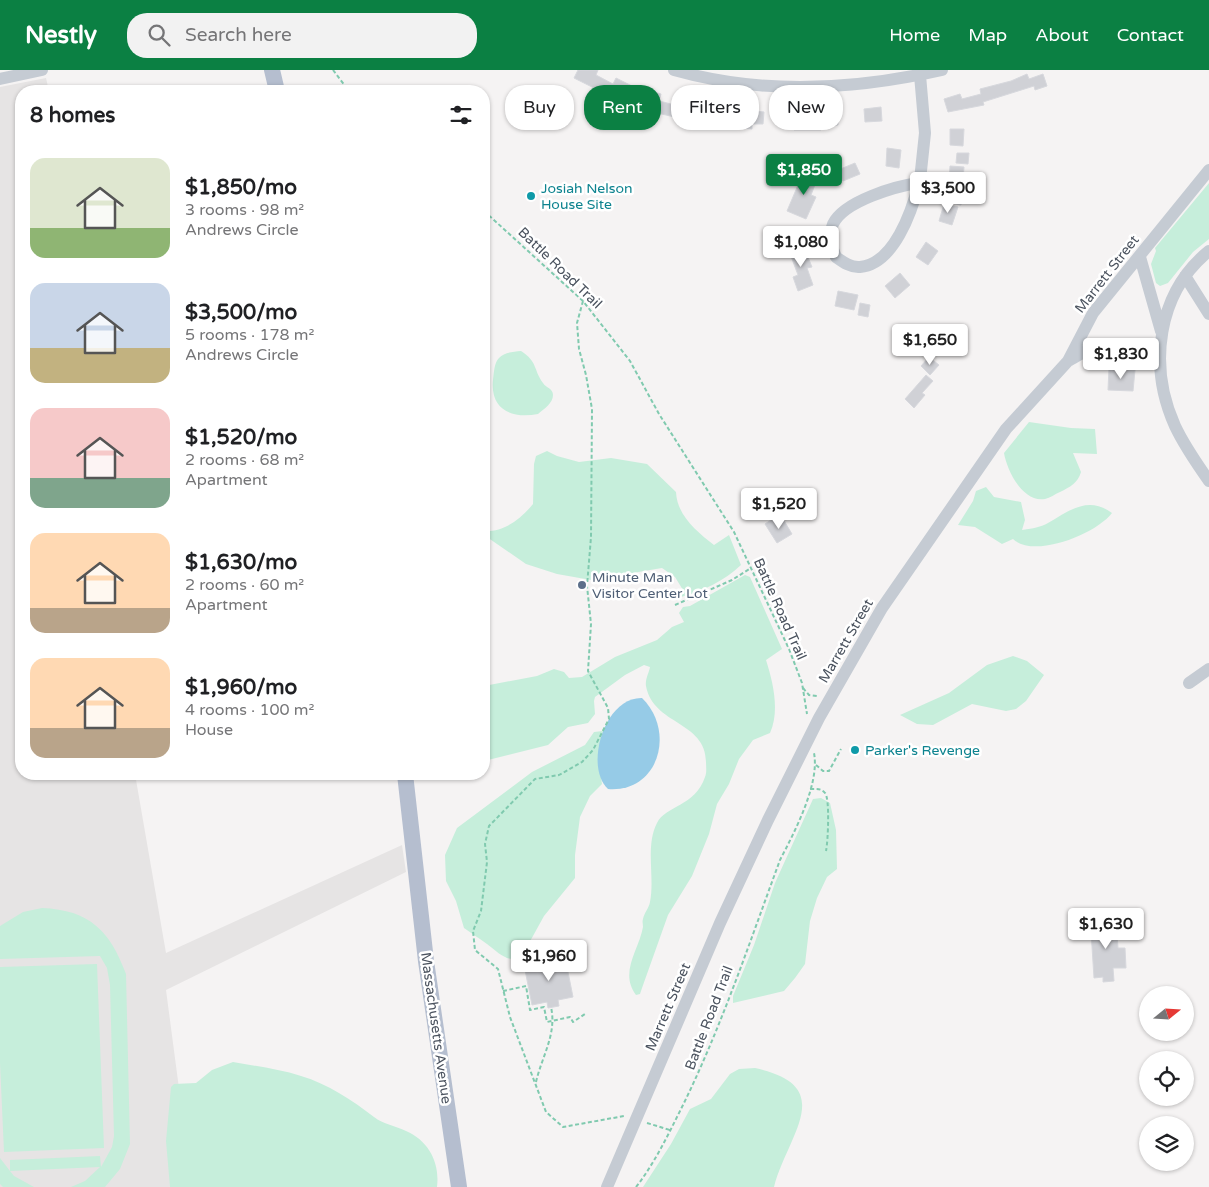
<!DOCTYPE html>
<meta charset="utf-8">
<style>
:root{--surface:#fff;--page:#f2f2f2;--text:#202124;--muted:#757577;--accent:#0b8043}
body{margin:0;font-family:"Varela Round",sans-serif;background:var(--page);color:var(--text);height:100vh;display:flex;flex-direction:column;font-size:19px;white-space:nowrap}
*{box-sizing:border-box;margin:0}
p{font-size:16px;color:var(--muted)}
.icon{flex:none;width:28px;height:28px;fill:none;stroke:currentColor;stroke-width:2;stroke-linecap:round;stroke-linejoin:round}
.map{position:relative;flex:1;overflow:hidden}
.panel{position:absolute;left:15px;top:15px;width:475px;height:695px;display:flex;flex-direction:column;background:var(--surface);border-radius:20px;box-shadow:0 1px 4px #0004}
.panel>*{flex:none}
.top-card{position:absolute;left:505px;top:15px;width:475px;height:45px;display:flex;gap:10px}
.needle{width:32px;rotate:72deg}
.tools{position:absolute;left:1139px;top:916px;display:grid;gap:10px}
.tools a{display:grid;place-items:center;width:55px;height:55px;border-radius:50%;background:var(--surface);box-shadow:0 1px 4px #0004;font-size:25px}
.price{position:absolute;translate:-50% -42px;padding:0 11px;border-radius:5px;background:#fff;color:#222;font-size:16px;line-height:32px;filter:drop-shadow(0 1px 2px #0008)}
.price::after{content:'';position:absolute;left:50%;top:30px;width:15px;height:11px;margin-left:-8px;background:inherit;clip-path:polygon(0 0,100% 0,50% 100%)}
.price.active{background:var(--accent);color:#fff}
ul{padding:0;list-style:none}
li{display:flex;align-items:center;gap:15px;height:125px;padding:0 15px}
li span{display:grid;place-items:center;flex:none;width:140px;height:100px;border-radius:15px;color:#555}
li>.icon{margin-inline-start:auto}
span .icon{width:60px;height:60px;fill:#fffc;stroke-width:1}
li b{font-size:21px}
h2{display:flex;justify-content:space-between;align-items:center;height:60px;padding:0 15px;font-size:21px}
.chip{padding:0 18px;border-radius:20px;background:var(--surface);box-shadow:0 1px 4px #0004;font-size:18px;line-height:45px}
.chip.active{background:var(--accent);color:#fff}
header{display:flex;align-items:center;gap:30px;box-sizing:border-box;height:70px;padding:0 25px;background:var(--accent);color:#fff}
header strong{font-size:24px}
nav{display:flex;gap:28px;margin-inline-start:auto;font-size:18px}
.search{width:350px;height:45px;background:var(--page);display:flex;align-items:center;gap:12px;box-sizing:border-box;padding:0 18px;border-radius:20px;color:var(--muted);font-size:19px}
.map>svg:first-child{display:block}
.education{fill:#e6e4e4}
.green{fill:#c6eedb}
.water{fill:#96cbe7}
.building{fill:#d0d1d6;stroke:#d7d8dd}
.lines{fill:none;stroke-linecap:round;stroke-linejoin:round}
.path{stroke:#80caaf;stroke-width:2;stroke-dasharray:4 2.5;stroke-linecap:butt}
.minor{stroke:#c5cbd3;stroke-width:12}
.major{stroke:#b5becf;stroke-width:16}
.culture-dot{fill:#0f9aa8;stroke:#fff;stroke-width:2}
.service-dot{fill:#5c6f8a;stroke:#fff;stroke-width:2}
.labels{text-anchor:middle;dominant-baseline:central;stroke-width:5;stroke-linejoin:round;paint-order:stroke}
.culture-label{font-size:14px;fill:#0d838f;stroke:#fff;text-anchor:start}
.street-label{font-size:14px;fill:#4b535f;stroke:#fff}
.service-label{font-size:14px;fill:#4e5e75;stroke:#fff;text-anchor:start}
</style>
<header>
<strong>Nestly</strong>
<div class="search"><svg class="icon" aria-label="search" viewBox="0 0 24 24"><circle cx="10" cy="10" r="6"/><path d="M15 15l6 6"/></svg>Search here</div>
<nav><a>Home</a><a>Map</a><a>About</a><a>Contact</a></nav>
</header>
<div class="map">
<svg width="1209" height="1117" viewBox="0 0 1209 1117">
<rect width="100%" height="100%" fill="#f5f3f3"/>
<path class="education" d="M46 8 49 21H21V704H135L166 883 402 775 406 802 166 920 192 1117H0V17Z"/>
<path class="green" d="M1209 113V169L1193 182 1168 213 1160 216 1156 213 1151 194 1156 181 1155 178Z
M521 281C538 292 533 299 543 313 546 318 553 318 553 325 553 333 544 339 538 344 512 349 490 340 493 310 494 303 494 293 499 288 504 282 513 282 521 281Z
M1029 352 1071 358 1095 359 1097 384 1073 383 1081 402C1078 413 1070 417 1060 422 1055 424 1050 428 1045 429 1023 433 1007 401 1004 383Z
M547 381 557 386 579 392 611 388 647 394 676 422C677 445 696 461 714 475L729 465 741 495C724 511 703 521 681 527L683 520 675 507 662 498 591 510 557 504 526 494 484 465V461C504 462 521 449 533 434L534 394 536 386Z
M986 417 994 427 1021 432 1025 450 1022 460C1030 459 1041 457 1048 453 1069 441 1088 425 1112 443 1096 464 1034 489 1013 469L1002 474 975 457 958 455 973 431 976 421Z
M745 505 750 507 782 579 766 590C773 612 780 641 770 663L753 670 739 689 729 714 717 734 709 764 692 806 668 845 642 918 640 924 636 925C619 902 639 880 643 857 643 854 642 852 643 849 644 843 649 838 650 832 655 807 645 776 657 753 666 735 695 737 705 707 707 702 706 697 706 692 706 651 653 655 646 616 645 609 649 603 650 597L644 595 625 605 595 627 594 631 595 644 588 653 568 657 548 675 484 691V616L537 606 554 599 564 602 569 608 582 607 615 587 657 570 672 557 684 552 679 543 683 537 690 536Z
M1013 586 1027 591 1044 605 1026 631 1016 639 1006 641 972 634 933 655 917 654 900 645 949 623 987 595Z
M603 661 598 687 602 714 590 726 580 747 575 785V808L544 846 528 875 525 888C507 893 500 884 487 874 479 868 471 863 464 858L456 831 446 811 445 785 457 758 532 702 585 675 594 662Z
M821 728 830 733 836 760 837 799 827 807 817 828 810 851 805 894 795 908 784 921 733 933V926L754 875 775 813 813 729Z
M42 838C90 840 110 861 126 904L130 1074 120 1099 105 1117H71L85 1111 100 1097 10 1101 14 1106 34 1117H3L0 1114V1088L10 1101V1090L100 1086 101 1097 112 1077 114 1066 110 915 107 898 100 886 0 889V856L23 842Z
M97 894 104 1078 4 1082 0 993V897Z
M233 992C255 996 279 999 301 1006 328 1014 352 1030 374 1047 383 1054 396 1056 406 1061 429 1071 440 1093 437 1117H170L166 1071 171 1017 174 1014 196 1013 212 1000Z
M755 998C839 1016 788 1064 774 1117H643L671 1074 690 1039 711 1029 730 1004 739 999Z"/>
<path class="water" d="M642 628C676 661 659 723 608 719 584 697 604 627 642 628Z"/>
<path class="building" d="M578 0H598L596 5 613 14 616 8 642 21 643 19 661 24 659 31 679 36 681 30 711 37 728 38 727 44 747 46V40L764 42 763 54H752V59L719 56 720 51 684 45 683 49 649 41 650 35 632 31 618 24 616 29 574 8Z
M1027 4 1029 9 1043 4 1047 16 1035 20 1034 16 983 32 984 35 948 42 944 29 960 24 962 29 981 24 980 19 1011 11Z
M881 37 882 51 865 52 864 39Z
M820 42H838V55L821 57V60H794V56H784V43H801V48H820Z
M950 59H964L963 76 950 75Z
M887 78 901 80 899 98 886 96Z
M957 83H969L968 94 956 93Z
M855 93 860 104 843 111 838 100Z
M950 96 964 97 961 135 951 133 957 114H949Z
M804 101 818 107 811 125 816 127 806 149 787 141Z
M944 134 958 137 952 155 939 151Z
M926 172 938 181 928 195 916 187Z
M803 175 812 197 807 198 813 215 798 221 793 207 798 205 789 181Z
M900 203 910 215 895 228 885 216Z
M838 221 858 225 854 240 835 236Z
M860 233 870 235 868 247 858 245Z
M929 287 939 295 930 305 921 296Z
M1109 298 1135 300 1133 321 1108 320Z
M926 305 933 311 922 323 925 325 914 338 905 329Z
M774 448 777 453 783 449 792 464 777 473 765 454Z
M1116 849 1118 878H1125L1126 898H1113L1114 911 1103 912V907L1094 908 1091 861H1094L1093 850Z
M565 887 573 927 558 930 559 936 548 938 547 932 532 935 524 895Z"/>
<g class="lines">
<path class="path" d="M333 0 349 21
M484 141 583 231 630 291 659 344 734 462 789 579 802 613 807 644
M583 231 577 253 579 279 586 305 592 339 591 467 587 516 591 554 588 601 608 638 609 649 593 680 582 692 559 705 535 709 489 756 485 774 487 792 481 841 473 861 475 880 498 899 510 947 546 1042 563 1057 624 1046
M675 535 732 510 751 498
M803 618 809 625 817 626
M816 695 823 701H829L841 679
M810 719C816 719 821 718 825 723 830 728 828 772 826 781
M503 921 526 916 530 940 544 937 547 952 570 947 573 952 585 944
M536 1012C542 986 557 964 551 937
M647 1053 670 1060
M636 1117C654 1094 667 1067 680 1041 720 961 749 874 780 790 794 763 820 714 814 683"/>
<path class="minor" d="M674 0C761 25 854 20 942 0
M0 9 42 0
M919 113C896 116 844 131 833 154 828 165 831 176 836 187 843 192 851 198 860 197 894 194 912 141 919 113L920 110 925 63 920 5
M1209 181C1157 223 1148 296 1175 356 1184 375 1197 394 1209 411
M1140 187 1161 261
M1185 206 1209 244
M1068 291C1076 287 1084 281 1093 278 1114 272 1139 283 1160 283
M1189 613 1209 599
M607 1117 720 853 768 750 819 648 882 538 1006 359 1068 291 1093 243 1209 100"/>
<path class="major" d="M272 0 277 21
M405 704 426 891 459 1117"/>
</g>
<g class="culture-dot">
<circle cx="531" cy="126" r="5"/>
<circle cx="855" cy="680" r="5"/>
</g>
<circle class="service-dot" cx="582" cy="515" r="5"/>
<g class="labels">
<g class="culture-label">
<text x="541" y="118">Josiah Nelson<tspan x="541" dy="16">House Site</tspan></text>
<text x="865" y="680">Parker's Revenge</text>
</g>
<g class="street-label">
<text transform="translate(560 198) rotate(44)">Battle Road Trail</text>
<text transform="translate(1107 204) rotate(-52)">Marrett Street</text>
<text transform="translate(780 539) rotate(66)">Battle Road Trail</text>
<text transform="translate(846 571) rotate(-60)">Marrett Street</text>
<text transform="translate(668 937) rotate(-67)">Marrett Street</text>
<text transform="translate(709 948) rotate(-69)">Battle Road Trail</text>
<text transform="translate(436 958) rotate(82)">Massachusetts Avenue</text>
</g>
<g class="service-label">
<text x="592" y="507">Minute Man<tspan x="592" dy="16">Visitor Center Lot</tspan></text>
</g>
</g>
</svg>
<div class="tools">
<a><svg class="needle" viewBox="-14 -14 28 28"><path d="M0-13l5 13h-10z" fill="#e53935"/><path d="M0 13l5-13h-10z" fill="#757577"/></svg></a>
<a><svg class="icon" aria-label="locate" viewBox="0 0 24 24"><circle cx="12" cy="12" r="6"/><path d="M12 2v4M12 18v4M2 12h4M18 12h4"/></svg></a>
<a><svg class="icon" aria-label="layers" viewBox="0 0 24 24"><path d="M12 4l9 5-9 5-9-5zM3 14l9 5 9-5"/></svg></a>
</div>
<b class="price active" style="left:804px;top:126px">$1,850</b>
<b class="price" style="left:948px;top:144px">$3,500</b>
<b class="price" style="left:801px;top:198px">$1,080</b>
<b class="price" style="left:930px;top:296px">$1,650</b>
<b class="price" style="left:1121px;top:310px">$1,830</b>
<b class="price" style="left:779px;top:460px">$1,520</b>
<b class="price" style="left:1106px;top:880px">$1,630</b>
<b class="price" style="left:549px;top:912px">$1,960</b>
<div class="top-card">
<a class="chip">Buy</a>
<a class="chip active">Rent</a>
<a class="chip">Filters</a>
<a class="chip">New</a>
</div>
<section class="panel">
<h2>8 homes<svg class="icon" aria-label="filters" viewBox="0 0 24 24"><path d="M4 7h16M4 17h16"/><circle cx="9" cy="7" r="2"/><circle cx="15" cy="17" r="2"/></svg></h2>
<ul>
<li><span style="background:linear-gradient(#dfe7d0 70%,#8fb573 0)"><svg class="icon" aria-label="home" viewBox="0 0 24 24"><path d="M3 11l9-7 9 7M6 9v11h12V9"/></svg></span><div><b>$1,850/mo</b><p>3 rooms · 98 m²</p><p>Andrews Circle</p></div></li>
<li><span style="background:linear-gradient(#c9d6e8 65%,#c2b280 0)"><svg class="icon" aria-label="home" viewBox="0 0 24 24"><path d="M3 11l9-7 9 7M6 9v11h12V9"/></svg></span><div><b>$3,500/mo</b><p>5 rooms · 178 m²</p><p>Andrews Circle</p></div></li>
<li><span style="background:linear-gradient(#f6c9c9 70%,#7fa58c 0)"><svg class="icon" aria-label="home" viewBox="0 0 24 24"><path d="M3 11l9-7 9 7M6 9v11h12V9"/></svg></span><div><b>$1,520/mo</b><p>2 rooms · 68 m²</p><p>Apartment</p></div></li>
<li><span style="background:linear-gradient(#ffd9b3 75%,#b9a48a 0)"><svg class="icon" aria-label="home" viewBox="0 0 24 24"><path d="M3 11l9-7 9 7M6 9v11h12V9"/></svg></span><div><b>$1,630/mo</b><p>2 rooms · 60 m²</p><p>Apartment</p></div></li>
<li><span style="background:linear-gradient(#ffd9b3 70%,#b9a48a 0)"><svg class="icon" aria-label="home" viewBox="0 0 24 24"><path d="M3 11l9-7 9 7M6 9v11h12V9"/></svg></span><div><b>$1,960/mo</b><p>4 rooms · 100 m²</p><p>House</p></div></li>
</ul>
</section>
</div>
